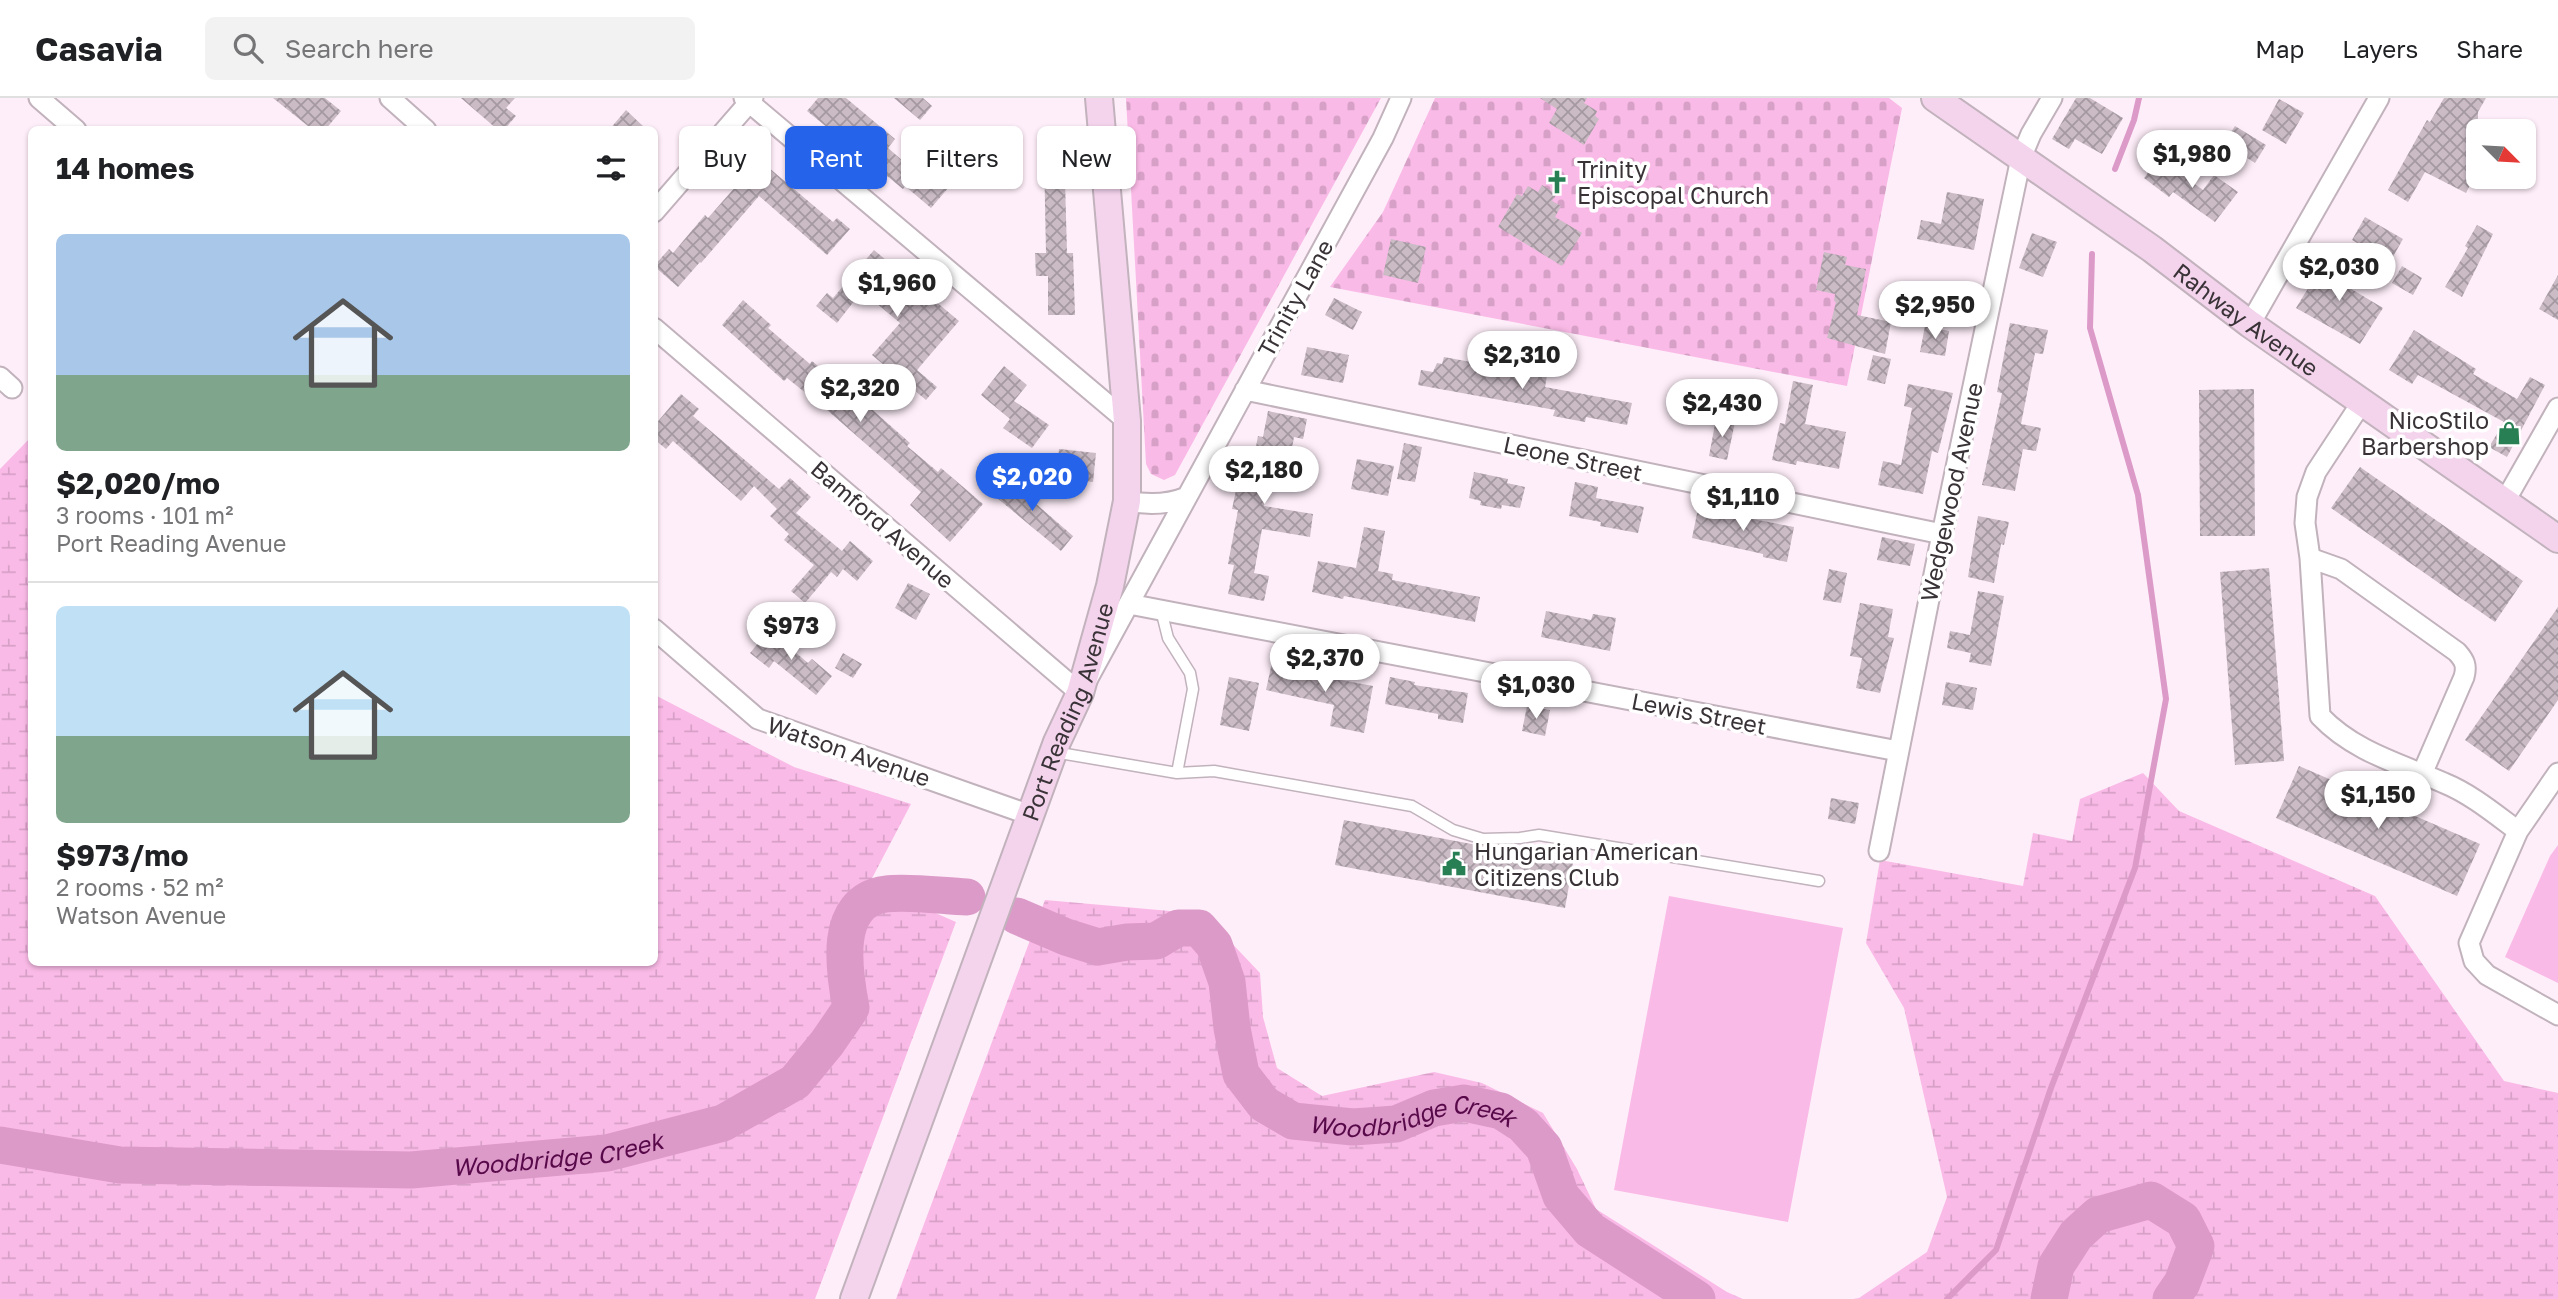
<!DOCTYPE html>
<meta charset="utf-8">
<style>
:root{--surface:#fff;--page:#f2f2f2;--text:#202124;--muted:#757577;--line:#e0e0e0;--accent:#2563eb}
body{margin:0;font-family:"Golos Text",sans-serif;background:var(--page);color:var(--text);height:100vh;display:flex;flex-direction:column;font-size:26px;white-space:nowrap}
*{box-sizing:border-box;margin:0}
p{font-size:23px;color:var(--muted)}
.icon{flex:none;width:38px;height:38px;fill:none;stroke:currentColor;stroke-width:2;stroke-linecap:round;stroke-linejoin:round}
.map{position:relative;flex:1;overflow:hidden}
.sheet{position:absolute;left:28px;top:28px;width:630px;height:840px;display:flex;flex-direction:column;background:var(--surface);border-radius:10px;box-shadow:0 2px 5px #0004}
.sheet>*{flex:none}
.hud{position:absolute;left:679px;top:28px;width:665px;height:63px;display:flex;gap:14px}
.needle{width:46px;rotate:114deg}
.fabs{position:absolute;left:2466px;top:21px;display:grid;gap:14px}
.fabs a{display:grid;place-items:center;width:70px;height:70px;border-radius:10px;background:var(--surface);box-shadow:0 2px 5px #0004;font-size:35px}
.price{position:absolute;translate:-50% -60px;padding:0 16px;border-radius:24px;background:#fff;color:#222;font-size:23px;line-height:46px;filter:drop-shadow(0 2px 4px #0008)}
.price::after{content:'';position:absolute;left:50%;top:42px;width:21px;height:16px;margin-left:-10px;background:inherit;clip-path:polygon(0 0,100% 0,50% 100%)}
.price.selected{background:var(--accent);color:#fff}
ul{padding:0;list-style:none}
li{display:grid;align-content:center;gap:14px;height:371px;padding:0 28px}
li+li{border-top:2px solid var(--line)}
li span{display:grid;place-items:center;height:217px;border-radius:10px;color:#555}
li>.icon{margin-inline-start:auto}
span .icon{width:126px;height:126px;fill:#fffc;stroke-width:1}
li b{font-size:30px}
h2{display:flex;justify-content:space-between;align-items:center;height:84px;padding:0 28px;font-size:30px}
.tag{padding:0 24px;border-radius:10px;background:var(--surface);box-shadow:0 2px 5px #0004;font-size:24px;line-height:63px}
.tag.selected{background:var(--accent);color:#fff}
header{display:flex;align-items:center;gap:42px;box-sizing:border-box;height:98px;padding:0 35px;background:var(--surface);border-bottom:2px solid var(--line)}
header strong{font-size:33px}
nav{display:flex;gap:38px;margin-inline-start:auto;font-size:24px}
.search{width:490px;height:63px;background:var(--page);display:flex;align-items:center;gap:18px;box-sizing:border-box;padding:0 24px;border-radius:10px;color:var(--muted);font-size:26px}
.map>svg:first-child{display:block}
.grass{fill:#fabae7}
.wetland{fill:url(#wetland-marsh)}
.cemetery{fill:url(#cemetery-stones)}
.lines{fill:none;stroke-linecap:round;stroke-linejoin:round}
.stream{stroke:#dc9ac9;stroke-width:6}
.river{stroke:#dc9ac9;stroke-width:37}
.building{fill:url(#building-cross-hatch)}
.lane-casing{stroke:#c1b2bc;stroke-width:13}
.street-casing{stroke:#c1b2bc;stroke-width:23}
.secondary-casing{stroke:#c1b2bc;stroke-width:30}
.lane{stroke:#fff;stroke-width:10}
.street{stroke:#fff;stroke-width:19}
.secondary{stroke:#f4d4ed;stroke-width:26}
.labels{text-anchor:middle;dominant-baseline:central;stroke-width:7;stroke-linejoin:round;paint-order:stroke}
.poi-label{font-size:23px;fill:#393337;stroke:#fff;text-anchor:start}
.street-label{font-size:23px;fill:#393337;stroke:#fff}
.water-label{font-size:24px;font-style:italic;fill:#580949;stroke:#fff}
</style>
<header>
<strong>Casavia</strong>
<div class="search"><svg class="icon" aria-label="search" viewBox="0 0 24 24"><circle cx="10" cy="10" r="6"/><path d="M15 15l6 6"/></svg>Search here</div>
<nav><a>Map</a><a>Layers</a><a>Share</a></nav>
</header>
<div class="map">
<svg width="2558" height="1201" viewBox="0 0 2558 1201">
<defs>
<pattern id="wetland-marsh" width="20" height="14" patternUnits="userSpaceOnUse" patternTransform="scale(1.75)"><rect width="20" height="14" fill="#fabae7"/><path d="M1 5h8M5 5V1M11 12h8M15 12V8" fill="none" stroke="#d7a0c7"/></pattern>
<pattern id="cemetery-stones" width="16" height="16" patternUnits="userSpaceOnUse" patternTransform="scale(1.75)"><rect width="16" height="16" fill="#fabae7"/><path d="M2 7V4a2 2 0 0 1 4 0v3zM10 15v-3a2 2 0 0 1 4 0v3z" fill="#d7a0c7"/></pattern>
<pattern id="building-cross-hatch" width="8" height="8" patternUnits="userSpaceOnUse" patternTransform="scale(1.75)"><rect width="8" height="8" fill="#cabbc5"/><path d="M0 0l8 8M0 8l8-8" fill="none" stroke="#a599a1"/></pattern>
</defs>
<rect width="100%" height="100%" fill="#feeef9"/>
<path class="grass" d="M2558 747V885L2505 859 2550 758Z
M1669 798 1843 830 1788 1124 1614 1092Z"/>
<path class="wetland" d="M31 339 32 864H654L655 597 794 669 911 706 869 786 956 824 815 1201H0V371Z
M2143 675 2179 713 2375 798 2504 983 2558 995V1201H1853L1859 1200 1927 1154 1947 1099 1904 910 1866 845 1880 762 2023 788 2033 735 2072 743 2080 701Z
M1045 802 1204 816 1260 875 1263 919 1277 970 1322 998 1434 974 1482 985 1543 1015 1577 1071 1596 1111 1727 1194 1743 1201H896Z"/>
<path class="cemetery" d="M1126 0H1381L1175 377 1164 382 1151 376 1146 366Z
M1435 0H1889L1902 10 1847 288 1330 189 1383 114Z"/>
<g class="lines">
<path class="stream" d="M2115 71 2134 22 2139 0
M1947 1201 1996 1152 2051 990 2135 770 2166 601 2138 397 2090 230 2092 156"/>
<g class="river">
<path id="s1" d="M1017 818 1066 839 1098 849 1127 844 1156 843 1178 830H1199L1214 847 1227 884 1232 930 1241 976 1264 1006 1293 1023 1353 1029 1396 1026 1434 1010 1464 1005 1501 1013 1523 1027 1544 1050 1561 1098 1590 1132 1697 1201"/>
<path id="s2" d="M0 1047 120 1067 411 1072 607 1055 723 1025 795 984 827 945 851 910C844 873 832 803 886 796 908 793 943 798 967 799"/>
<path d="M2049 1201 2056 1168 2076 1137 2098 1117 2151 1102 2183 1122 2196 1148 2182 1185 2171 1201"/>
</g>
</g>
<path class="building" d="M273 0H325L341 13 325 32H313Z
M461 0H515L506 10 516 18 504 32H498Z
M818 0H846L895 41 888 50 927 84 955 56 968 67 931 110 905 88 903 91 807 13Z
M894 0H923L932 8 920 22Z
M1540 0H1587L1584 5 1597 13 1595 18 1599 21 1584 47 1549 25 1557 11Z
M2076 0H2090L2123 20 2102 56 2075 41 2069 51 2052 41Z
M2444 0H2486L2478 14V56L2466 77 2473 81 2466 95 2425 74 2408 104 2388 92 2427 22 2430 24Z
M2279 1 2304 15 2286 46 2262 32Z
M626 12 647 32H609Z
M2235 28 2266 47 2255 65 2224 45Z
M749 53 833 124 837 120 850 131 827 157 759 98 701 165 700 164 678 189 654 168 669 151 673 155 705 117 708 120 737 87 727 78Z
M1044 57H1068V83H1065L1067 155H1073L1075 217H1048V178H1036L1035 155H1046Z
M2159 60 2203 92 2214 77 2238 94 2215 124 2173 94 2169 99 2144 80Z
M1542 87 1557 96 1552 103 1561 108 1555 119 1582 135 1562 168 1498 129 1517 96 1522 98 1528 88 1538 94Z
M1947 94 1984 101 1974 152 1917 141 1921 122 1941 126Z
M2365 119 2403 141 2390 164 2352 142Z
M2477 127 2493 136 2462 199 2445 189 2468 150 2465 148Z
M2032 135 2057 144 2043 179 2019 170Z
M1391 141 1426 149 1418 185 1383 177Z
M874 152 959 223 917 272 937 289 926 302 872 257 900 225 862 193 837 225 816 208 827 195 833 200Z
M1824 154 1847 159 1845 167 1866 171 1857 217 1891 224 1885 256 1827 240 1836 204 1834 203 1835 196 1816 192Z
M2329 156 2347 168 2338 183 2383 210 2360 246 2296 210Z
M2402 168 2422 180 2413 197 2392 185Z
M2558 177V222L2539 211Z
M1334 200 1362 214 1353 232 1325 217Z
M743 202 771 227 768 230 810 266 812 263 856 301 858 299 910 345 907 348 938 374 941 370 983 406 950 444 910 407 921 394 827 312 787 280 784 283 722 227Z
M2010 225 2048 232 2043 256 2035 255 2021 326 2041 330 2036 353 2023 351 2015 393 1982 387 2002 295 1997 294Z
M1925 228 1949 233 1945 258 1920 254Z
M2414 232 2476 271 2473 276 2517 301 2530 279 2545 287 2507 359 2489 349 2504 324 2418 277 2412 286 2389 272Z
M1307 249 1349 257 1343 285 1301 277Z
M1873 257 1891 261 1885 286 1867 282Z
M1444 259 1547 278 1545 289 1632 305 1627 327 1586 319 1585 324 1553 318 1555 312 1418 287 1421 272 1433 274 1437 265 1442 266Z
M1004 268 1027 287 1014 303 1049 327 1032 350 1003 330 1010 321 981 297Z
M1793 283 1813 287 1805 326 1846 334 1839 371 1797 363 1796 367 1772 362 1780 325 1785 326Z
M1908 286 1953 295 1938 355 1932 353 1923 396 1878 387 1883 363 1901 367 1912 310 1904 308Z
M2254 291 2255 438H2200L2199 292Z
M681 296 699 311 693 318 779 391 790 380 811 399 796 415 842 453 850 443 873 463 857 483 843 471 837 479 831 474 805 505 791 493 814 467 784 442 789 436 770 418 777 411 754 388 741 403 673 343 666 351 654 341V328Z
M1268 313 1307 321 1303 341 1294 339 1289 366 1273 363 1264 408 1313 416 1310 439 1262 431 1254 475 1269 478 1264 503 1228 496 1234 467 1228 466 1238 412 1232 411 1238 383 1249 385 1258 338 1263 339Z
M1716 321 1735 324 1727 362 1709 358Z
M1404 345 1422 349 1415 384 1397 381Z
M1059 351 1096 355 1093 384 1056 380Z
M1357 361 1394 368 1388 398 1351 391Z
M2360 369 2523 483 2495 524 2331 410Z
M1474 374 1508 381 1507 385 1525 389 1520 410 1502 407 1501 411 1480 407 1481 403 1469 400Z
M1004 378 1073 438 1061 453 991 395Z
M1575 384 1598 389 1596 400 1644 409 1638 435 1600 428 1601 424 1569 418Z
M1699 406 1718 410 1717 414 1794 429 1787 464 1763 459V456L1692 440Z
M1978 418 2009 424 2004 447 2001 446 1994 485 1968 479Z
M1364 429 1385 433 1378 473 1393 476 1392 482 1480 499 1475 524 1344 498 1343 501 1312 494 1318 463 1356 470Z
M1882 439 1915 446 1910 468 1877 462Z
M2269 470 2284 663 2235 667 2220 474Z
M1829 471 1847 475 1841 505 1823 502Z
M908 485 930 496 916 522 895 510Z
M1978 493 2004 498 1991 568 1969 564 1971 555 1947 550 1950 533 1970 537Z
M1860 505 1893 511 1888 539 1894 540 1880 595 1856 590 1862 560 1850 558Z
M2558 509V602L2509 673 2465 642Z
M1546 513 1591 522 1593 516 1616 520 1610 553 1541 539Z
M769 532 808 565 812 561 832 578 816 597 774 563 769 570 750 555Z
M843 555 862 566 853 580 835 570Z
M1272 564 1326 575 1325 579 1373 588 1364 635 1330 628 1334 607 1266 592Z
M1229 579 1259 585 1249 633 1220 627Z
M1390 579 1415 584 1414 587 1468 595 1463 625 1438 621V616L1385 606Z
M1946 584 1977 590 1973 612 1942 607Z
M1527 608 1550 612 1545 638 1522 633Z
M2299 668 2480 746 2457 798 2276 720Z
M1831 700 1859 705 1855 726 1828 721Z
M1344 722 1573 765 1565 810 1335 767Z"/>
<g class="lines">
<g class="lane-casing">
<path id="lane" d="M1054 654 1177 675 1193 591 1190 575 1168 540 1161 512
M1177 675 1214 673 1412 708 1453 732 1483 741 1520 740 1539 737 1819 783"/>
</g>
<g class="street-casing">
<path id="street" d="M39 0 76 32
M390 0 426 32
M744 0 1127 323
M654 114 753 0
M2250 226 2379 0
M654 230 1080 595 1383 40 1401 0
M0 279 12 290
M1245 292 1942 436
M2362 304 2316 374 2307 399 2305 425 2310 460 2320 618C2354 654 2401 666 2444 685 2471 696 2495 716 2518 733
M1127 403C1147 407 1167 407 1187 399
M2505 403 2558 310
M2310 460 2341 471 2457 554C2465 563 2467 568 2464 579L2422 676
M1129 506 1898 653
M654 531 758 621 1030 717
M2558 675 2518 733 2469 845 2474 863 2487 877 2558 917
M1879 753 1942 436 2021 60 2031 36 2052 0"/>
</g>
<g class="secondary-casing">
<g id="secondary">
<path id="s3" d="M1935 0 2152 151 2250 226 2558 441"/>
<path id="s4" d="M854 1201 1057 644 1080 595 1110 488 1127 403V323L1099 0"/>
</g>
</g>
<use href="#lane" class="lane"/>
<use href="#street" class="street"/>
<use href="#secondary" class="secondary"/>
</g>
<defs>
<g id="church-bare" transform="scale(1.89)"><path d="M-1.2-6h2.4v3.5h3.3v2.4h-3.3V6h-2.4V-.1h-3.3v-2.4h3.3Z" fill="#287f54" stroke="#fff" stroke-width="2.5" paint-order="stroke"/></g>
<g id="shop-bare" transform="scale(1.89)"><path d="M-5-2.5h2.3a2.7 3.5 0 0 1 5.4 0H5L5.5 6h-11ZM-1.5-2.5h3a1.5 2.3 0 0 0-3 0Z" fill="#287f54" stroke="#fff" stroke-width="2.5" paint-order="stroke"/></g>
<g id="civic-bare" transform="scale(1.89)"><path d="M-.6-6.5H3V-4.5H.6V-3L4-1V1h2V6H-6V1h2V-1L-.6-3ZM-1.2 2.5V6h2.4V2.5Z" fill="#287f54" stroke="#fff" stroke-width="2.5" paint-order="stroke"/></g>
</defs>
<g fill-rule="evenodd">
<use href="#church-bare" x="1557" y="84"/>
<use href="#shop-bare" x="2509" y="335"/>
<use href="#civic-bare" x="1454" y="766"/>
</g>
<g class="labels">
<g class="poi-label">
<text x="1577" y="71">Trinity<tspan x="1577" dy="26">Episcopal Church</tspan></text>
<text x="2489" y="322" text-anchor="end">NicoStilo<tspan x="2489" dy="26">Barbershop</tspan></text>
<text x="1474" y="753">Hungarian American<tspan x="1474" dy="26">Citizens Club</tspan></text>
</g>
<g class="street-label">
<text transform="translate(1295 200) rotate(-61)">Trinity Lane</text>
<text stroke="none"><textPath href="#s3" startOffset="382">Rahway Avenue</textPath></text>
<text transform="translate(1573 360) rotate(12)">Leone Street</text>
<text transform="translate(1951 394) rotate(-78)">Wedgewood Avenue</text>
<text transform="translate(883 426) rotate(41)">Bamford Avenue</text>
<text stroke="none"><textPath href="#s4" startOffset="625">Port Reading Avenue</textPath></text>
<text transform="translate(1699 615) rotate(11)">Lewis Street</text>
<text transform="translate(849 653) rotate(19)">Watson Avenue</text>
</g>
<g class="water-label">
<text stroke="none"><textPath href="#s1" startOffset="541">Woodbridge Creek</textPath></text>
<text stroke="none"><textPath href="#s2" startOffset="560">Woodbridge Creek</textPath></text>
</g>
</g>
</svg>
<div class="fabs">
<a><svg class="needle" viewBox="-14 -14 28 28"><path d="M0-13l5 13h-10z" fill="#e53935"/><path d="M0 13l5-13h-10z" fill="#757577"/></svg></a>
</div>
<b class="price" style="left:2192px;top:92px">$1,980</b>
<b class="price" style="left:2339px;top:205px">$2,030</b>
<b class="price" style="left:897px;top:221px">$1,960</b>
<b class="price" style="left:1935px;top:243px">$2,950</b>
<b class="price" style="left:1522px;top:293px">$2,310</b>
<b class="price" style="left:860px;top:326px">$2,320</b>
<b class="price" style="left:1722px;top:341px">$2,430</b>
<b class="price" style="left:1264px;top:408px">$2,180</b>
<b class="price selected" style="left:1032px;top:415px">$2,020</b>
<b class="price" style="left:1743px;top:435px">$1,110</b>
<b class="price" style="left:791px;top:564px">$973</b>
<b class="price" style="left:1325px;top:596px">$2,370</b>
<b class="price" style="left:1536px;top:623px">$1,030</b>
<b class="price" style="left:2378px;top:733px">$1,150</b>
<div class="hud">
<a class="tag">Buy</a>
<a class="tag selected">Rent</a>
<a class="tag">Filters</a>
<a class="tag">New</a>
</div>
<section class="sheet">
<h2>14 homes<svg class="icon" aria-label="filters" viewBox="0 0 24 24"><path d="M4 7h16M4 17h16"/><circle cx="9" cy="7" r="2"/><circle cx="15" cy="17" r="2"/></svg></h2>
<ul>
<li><span style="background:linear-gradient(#a9c7e8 65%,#7fa58c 0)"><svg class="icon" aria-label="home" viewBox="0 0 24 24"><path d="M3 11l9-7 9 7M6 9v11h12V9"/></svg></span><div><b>$2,020/mo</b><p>3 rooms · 101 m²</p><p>Port Reading Avenue</p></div></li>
<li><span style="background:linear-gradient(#bfe0f5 60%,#7fa58c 0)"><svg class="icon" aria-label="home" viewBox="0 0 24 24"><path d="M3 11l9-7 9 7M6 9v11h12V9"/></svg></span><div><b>$973/mo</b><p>2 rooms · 52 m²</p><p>Watson Avenue</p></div></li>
</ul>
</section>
</div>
